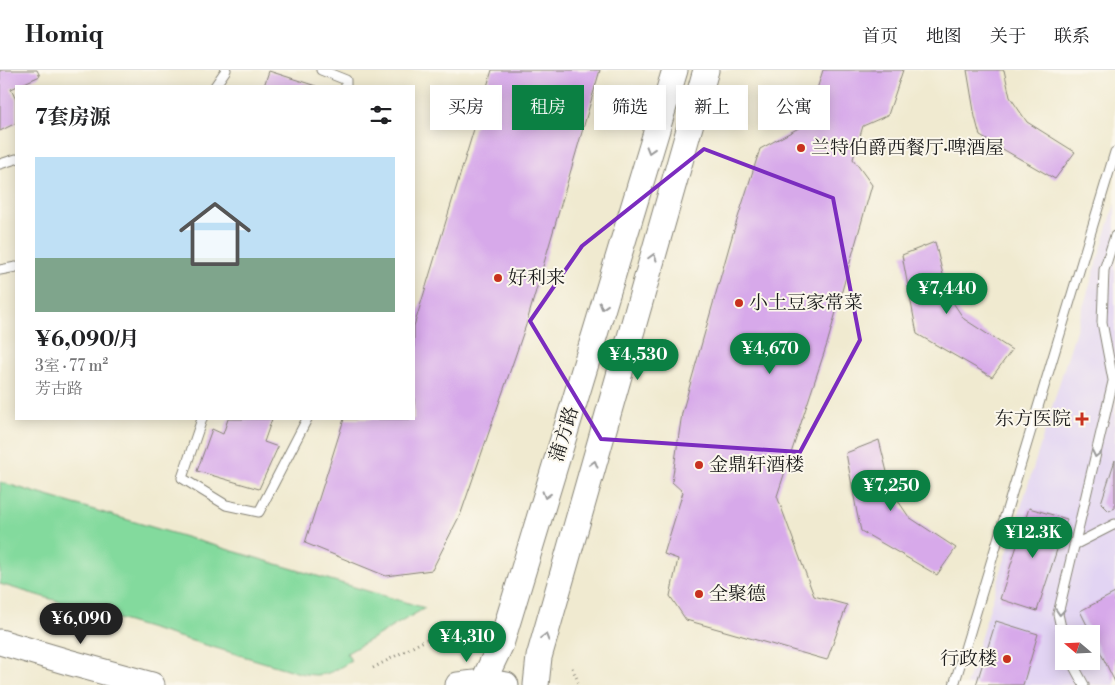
<!DOCTYPE html>
<html lang="zh">
<meta charset="utf-8">
<style>
:root{--surface:#fff;--page:#f6f6f6;--text:#202124;--muted:#757577;--line:#e0e0e0;--accent:#0b8043}
body{margin:0;font-family:"Libre Bodoni","Noto Serif SC",serif;background:var(--page);color:var(--text);height:100vh;display:flex;flex-direction:column;font-size:19px;white-space:nowrap}
*{box-sizing:border-box;margin:0}
p{font-size:16px;color:var(--muted)}
.icon{flex:none;width:28px;height:28px;fill:none;stroke:currentColor;stroke-width:2;stroke-linecap:round;stroke-linejoin:round}
.map{position:relative;flex:1;overflow:hidden}
.side{position:absolute;left:15px;top:15px;width:400px;height:335px;display:flex;flex-direction:column;background:var(--surface);border-radius:0px;box-shadow:0 2px 12px #0003}
.side>*{flex:none}
.top-card{position:absolute;left:430px;top:15px;width:475px;height:45px;display:flex;gap:10px}
.needle{width:32px;rotate:289deg}
.controls{position:absolute;left:1055px;top:555px;display:grid;gap:10px}
.controls a{display:grid;place-items:center;width:45px;height:45px;border-radius:0px;background:var(--surface);box-shadow:0 2px 12px #0003;font-size:25px}
.price{position:absolute;translate:-50% -42px;padding:0 11px;border-radius:18px;background:var(--accent);color:#fff;font-size:16px;line-height:32px;filter:drop-shadow(0 1px 2px #0008)}
.price::after{content:'';position:absolute;left:50%;top:30px;width:15px;height:11px;margin-left:-8px;background:inherit;clip-path:polygon(0 0,100% 0,50% 100%)}
.price.selected{background:#222;color:#fff}
ul{padding:0;list-style:none}
li{display:grid;align-content:center;gap:10px;height:265px;padding:0 20px}
li+li{border-top:1px solid var(--line)}
li span{display:grid;place-items:center;height:155px;border-radius:0px;color:#555}
li>.icon{margin-inline-start:auto}
span .icon{width:90px;height:90px;fill:#fffc;stroke-width:1}
li b{font-size:21px}
h2{display:flex;justify-content:space-between;align-items:center;height:60px;padding:0 20px;font-size:21px}
.chip{padding:0 18px;border-radius:0px;background:var(--surface);box-shadow:0 2px 12px #0003;font-size:18px;line-height:45px}
.chip.selected{background:var(--accent);color:#fff}
header{display:flex;align-items:center;gap:30px;box-sizing:border-box;height:70px;padding:0 25px;background:var(--surface);border-bottom:1px solid var(--line)}
header strong{font-size:24px}
nav{display:flex;gap:28px;margin-inline-start:auto;font-size:18px}
.map>svg:first-child{display:block}
.built{fill:#e2d4f3;fill-rule:evenodd}
.green{fill:#83da9d;stroke:#507b5c}
.building{fill:#d7a9ea}
.lines{fill:none;stroke-linecap:round;stroke-linejoin:round}
.lane-casing{stroke:#868376;stroke-width:11}
.secondary-casing{stroke:#868376;stroke-width:27}
.path{stroke:#868376;stroke-width:3;stroke-dasharray:1 4;stroke-linecap:butt}
.lane{stroke:#fff;stroke-width:9}
.secondary{stroke:#fff;stroke-width:25}
.oneway{stroke:#999}
.marked{fill:none;stroke:#7b2cbf;stroke-width:4;stroke-linejoin:round}
.poi-dot{fill:#c8321e;stroke:#fbf7ec;stroke-width:2}
.labels{text-anchor:middle;dominant-baseline:central;stroke-width:4;stroke-linejoin:round;paint-order:stroke}
.poi-label{font-size:19px;fill:#1c1c1c;stroke:#fbf7ec;text-anchor:start}
.street-label{font-size:19px;fill:#1c1c1c;stroke:#fbf7ec}
</style>
<header>
<strong>Homiq</strong>
<nav><a>首页</a><a>地图</a><a>关于</a><a>联系</a></nav>
</header>
<div class="map">
<svg width="1115" height="615" viewBox="0 0 1115 615">
<rect width="100%" height="100%" fill="#fbf7ec"/>
<filter id="ink" filterUnits="userSpaceOnUse"><feTurbulence type="fractalNoise" baseFrequency=".02" numOctaves="2"/><feDisplacementMap in="SourceGraphic" scale="10" xChannelSelector="R" yChannelSelector="G"/><feConvolveMatrix kernelMatrix="1 2 1 2 8 2 1 2 1" color-interpolation-filters="sRGB"/></filter>
<filter id="wash" filterUnits="userSpaceOnUse"><feTurbulence type="fractalNoise" baseFrequency=".0096" numOctaves="4" result="noise"/><feDisplacementMap in="SourceGraphic" scale="20" xChannelSelector="R" yChannelSelector="G"/><feGaussianBlur stdDeviation="1.12" result="paint"/><feColorMatrix in="noise" values="0 0 0 0 0 0 0 0 0 0 0 0 0 0 0 0 0 1.4 0 .05"/><feComposite in="paint" operator="in"/></filter>
<g filter="url(#wash)">
<rect width="100%" height="100%" fill="#f0ead0"/>
<path class="built" d="M1115 134V615H966ZM1064 564H1091V591H1064Z"/>
<path class="green" d="M0 412 425 538 347 583 351 591C330 603 325 608 300 603L0 514Z"/>
<g id="blocks">
<path class="building" d="M0 0H37L40 6 11 19 16 30V53L0 61Z
M492 0H600L526 255 461 443 432 500 386 506 305 473 344 349H414V256Z
M823 0H903L888 45 863 56 853 89 872 115 827 274 777 426 814 526 847 535 827 590 686 550 670 526 678 489 664 484 683 422 672 412 682 343 733 163 760 79 806 54Z
M967 0H1004L1010 27 1027 52 1075 82 1055 109 980 66 975 47Z
M269 1 316 16H264Z
M935 172 948 225 964 249 1012 280 992 307 917 264 902 185Z
M228 349H272L264 372 278 377 259 419 197 401 212 359 223 364Z
M879 370 892 422 909 447 956 478 937 505 861 461 857 443 846 383Z
M1115 390V438L1109 441 1101 433Z
M1029 438 1067 449 1037 541 1000 529Z
M1115 523V612L1080 541Z
M996 551 1038 564 1023 615H976Z"/>
</g>
</g>
<g filter="url(#ink)">
<use href="#blocks" fill-opacity="0" stroke="#868376" stroke-width="1"/>
<g class="lines">
<g class="lane-casing">
<path id="lane" d="M321 0 346 10V16
M215 16 226 0
M0 94 16 89
M0 200 16 197
M1113 310 1102 252 1104 200 1115 166
M202 349 182 408 226 435 259 442 307 349
M1074 475 1115 454
M1064 571 1058 544 1115 303
M1071 591 1084 615
M954 615 1115 82"/>
</g>
<g class="secondary-casing">
<path id="secondary" d="M0 572 68 592 152 615
M483 612 501 574 675 0
M458 615 483 612 506 615
M536 615 539 587 706 0"/>
</g>
<path class="path" d="M373 598 450 557
M572 598 580 615"/>
<use href="#lane" class="lane"/>
<use href="#secondary" class="secondary"/>
</g>
<defs><path id="oneway-chevron" d="M-2-3.5L2.5 0L-2 3.5" fill="none" stroke-width="1.6" stroke-linecap="round" stroke-linejoin="round" transform="scale(1.25)"/></defs>
<g class="oneway">
<use href="#oneway-chevron" transform="translate(650 80) rotate(107)"/>
<use href="#oneway-chevron" transform="translate(653 187) rotate(-74)"/>
<use href="#oneway-chevron" transform="translate(603 236) rotate(107)"/>
<use href="#oneway-chevron" transform="translate(1096 384) rotate(103)"/>
<use href="#oneway-chevron" transform="translate(594 394) rotate(-74)"/>
<use href="#oneway-chevron" transform="translate(546 425) rotate(107)"/>
<use href="#oneway-chevron" transform="translate(1060 542) rotate(94)"/>
<use href="#oneway-chevron" transform="translate(545 567) rotate(-74)"/>
</g>
</g>
<path class="marked" d="M704 79 833 128 860 270 800 382 601 369 530 251 582 176Z"/>
<g class="poi-dot">
<circle cx="801" cy="78" r="5"/>
<circle cx="498" cy="208" r="5"/>
<circle cx="739" cy="233" r="5"/>
<path d="M1079.5 341.5h5v5h5v5h-5v5h-5v-5h-5v-5h5z"/>
<circle cx="699" cy="395" r="5"/>
<circle cx="699" cy="524" r="5"/>
<circle cx="1007" cy="589" r="5"/>
</g>
<g class="labels">
<g class="poi-label">
<text x="811" y="78">兰特伯爵西餐厅·啤酒屋</text>
<text x="508" y="208">好利来</text>
<text x="749" y="233">小土豆家常菜</text>
<text x="1071" y="349" text-anchor="end">东方医院</text>
<text x="709" y="395">金鼎轩酒楼</text>
<text x="709" y="524">全聚德</text>
<text x="997" y="589" text-anchor="end">行政楼</text>
</g>
<g class="street-label">
<text transform="translate(564 364) rotate(-73)">蒲方路</text>
</g>
</g>
</svg>
<div class="controls">
<a><svg class="needle" viewBox="-14 -14 28 28"><path d="M0-13l5 13h-10z" fill="#e53935"/><path d="M0 13l5-13h-10z" fill="#757577"/></svg></a>
</div>
<b class="price" style="left:947px;top:245px">¥7,440</b>
<b class="price" style="left:770px;top:305px">¥4,670</b>
<b class="price" style="left:638px;top:311px">¥4,530</b>
<b class="price" style="left:891px;top:442px">¥7,250</b>
<b class="price" style="left:1033px;top:489px">¥12.3K</b>
<b class="price selected" style="left:81px;top:575px">¥6,090</b>
<b class="price" style="left:467px;top:593px">¥4,310</b>
<div class="top-card">
<a class="chip">买房</a>
<a class="chip selected">租房</a>
<a class="chip">筛选</a>
<a class="chip">新上</a>
<a class="chip">公寓</a>
</div>
<section class="side">
<h2>7套房源<svg class="icon" aria-label="filters" viewBox="0 0 24 24"><path d="M4 7h16M4 17h16"/><circle cx="9" cy="7" r="2"/><circle cx="15" cy="17" r="2"/></svg></h2>
<ul>
<li><span style="background:linear-gradient(#bfe0f5 65%,#7fa58c 0)"><svg class="icon" aria-label="home" viewBox="0 0 24 24"><path d="M3 11l9-7 9 7M6 9v11h12V9"/></svg></span><div><b>¥6,090/月</b><p>3室 · 77 m²</p><p>芳古路</p></div></li>
</ul>
</section>
</div>
